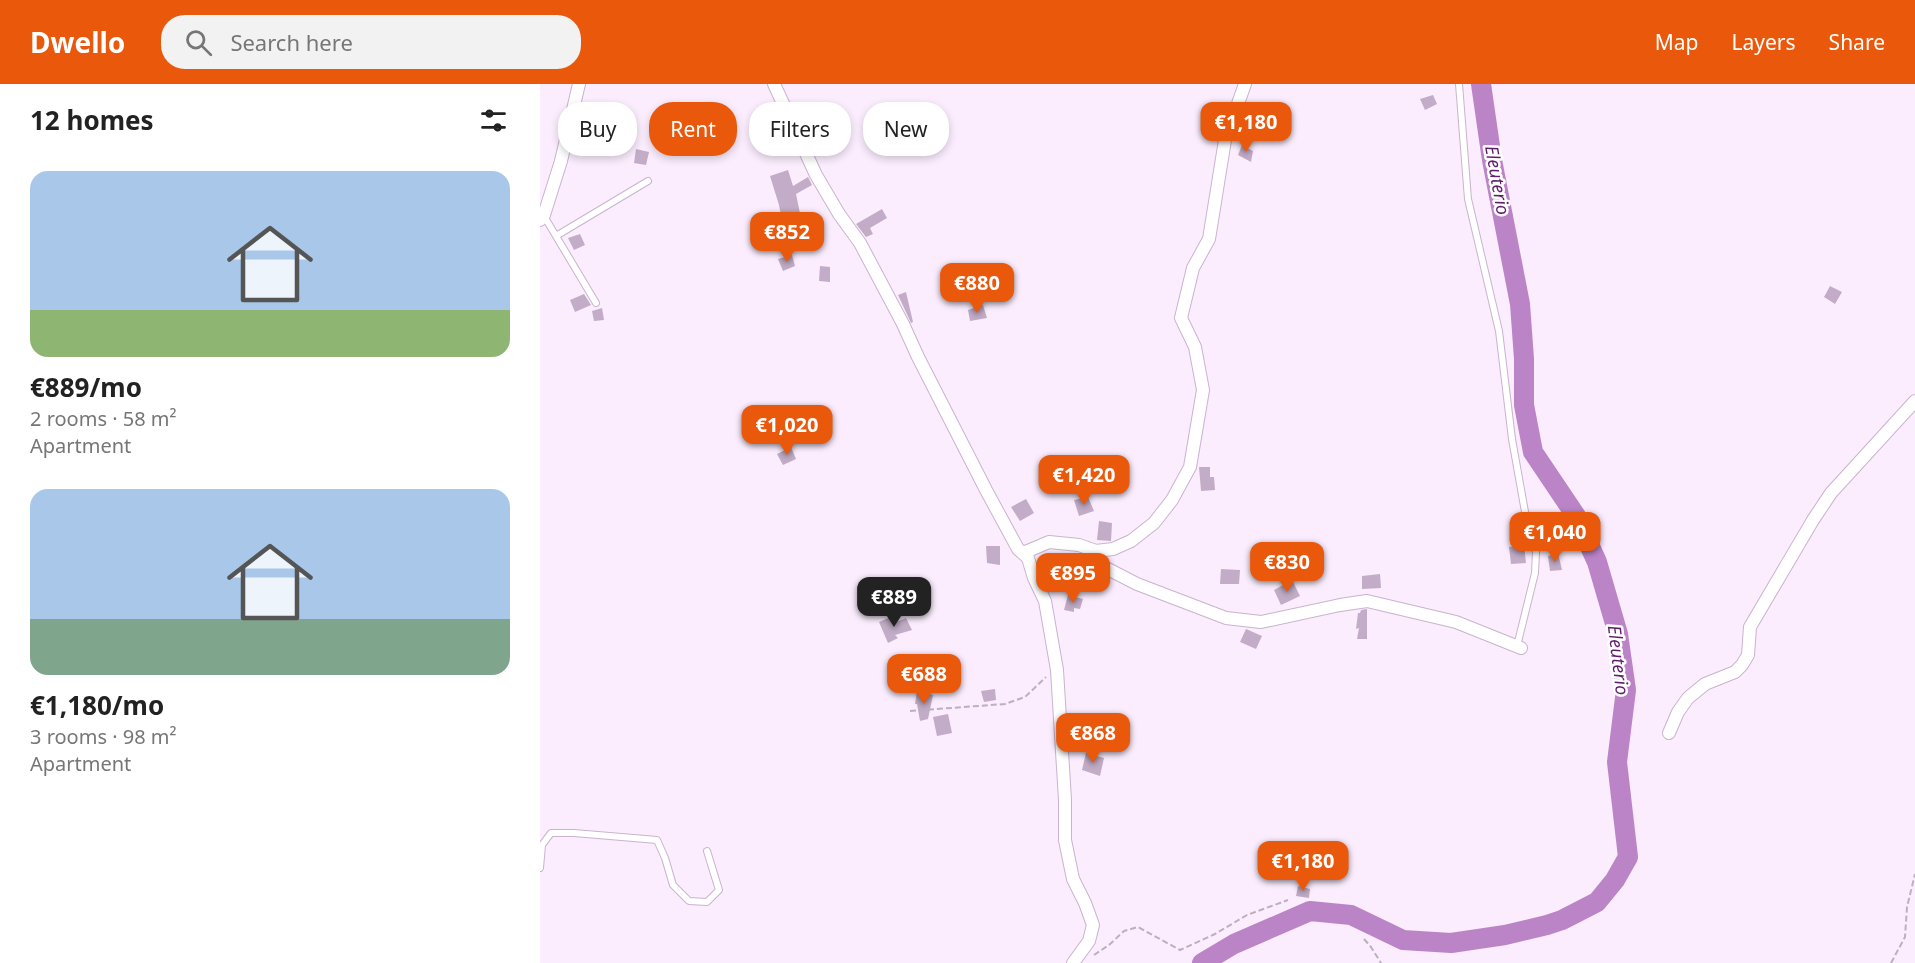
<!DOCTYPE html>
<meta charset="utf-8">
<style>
:root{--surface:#fff;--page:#f2f2f2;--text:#222;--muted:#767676;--accent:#ea580c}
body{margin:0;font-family:"Noto Sans",sans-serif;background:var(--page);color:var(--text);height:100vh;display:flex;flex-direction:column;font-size:22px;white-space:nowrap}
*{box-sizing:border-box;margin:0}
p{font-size:20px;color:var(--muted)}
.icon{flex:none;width:33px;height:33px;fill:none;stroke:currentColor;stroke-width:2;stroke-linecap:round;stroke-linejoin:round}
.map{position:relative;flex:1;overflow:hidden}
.details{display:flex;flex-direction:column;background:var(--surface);width:540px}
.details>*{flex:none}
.banner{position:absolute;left:18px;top:18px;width:570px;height:54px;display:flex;gap:12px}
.price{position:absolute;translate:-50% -51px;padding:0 14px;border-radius:12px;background:var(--accent);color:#fff;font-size:20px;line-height:39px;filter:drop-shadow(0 2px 3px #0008)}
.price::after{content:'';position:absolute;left:50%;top:36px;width:18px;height:14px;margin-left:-9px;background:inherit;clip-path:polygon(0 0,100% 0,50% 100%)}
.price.current{background:#222;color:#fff}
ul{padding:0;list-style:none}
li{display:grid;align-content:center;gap:12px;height:318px;padding:0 30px}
li span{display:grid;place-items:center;height:186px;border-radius:18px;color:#555}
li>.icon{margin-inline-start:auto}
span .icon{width:108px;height:108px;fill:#fffc;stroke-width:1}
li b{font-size:26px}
h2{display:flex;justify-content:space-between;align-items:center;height:72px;padding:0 30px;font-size:26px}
.pill{padding:0 21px;border-radius:24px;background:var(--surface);box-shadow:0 3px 9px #0003;font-size:21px;line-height:54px}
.pill.current{background:var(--accent);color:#fff}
header{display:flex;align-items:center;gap:36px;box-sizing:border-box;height:84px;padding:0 30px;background:var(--accent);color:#fff}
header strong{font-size:28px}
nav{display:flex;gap:33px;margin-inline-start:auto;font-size:21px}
.search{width:420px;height:54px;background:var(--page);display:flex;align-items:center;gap:15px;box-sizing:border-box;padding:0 21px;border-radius:24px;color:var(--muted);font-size:22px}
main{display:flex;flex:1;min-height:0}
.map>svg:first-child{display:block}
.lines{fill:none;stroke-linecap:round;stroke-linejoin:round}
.river{stroke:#bb84c7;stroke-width:20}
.building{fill:#c2acc7}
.service-casing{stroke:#c9b3ce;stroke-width:8}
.minor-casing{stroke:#c9b3ce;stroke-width:14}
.path{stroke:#bcafbe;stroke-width:2;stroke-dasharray:6 3;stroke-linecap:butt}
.service{stroke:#fff;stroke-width:6}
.minor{stroke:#fff;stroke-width:12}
.labels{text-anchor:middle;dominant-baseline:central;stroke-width:5;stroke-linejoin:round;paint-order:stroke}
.water-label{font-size:18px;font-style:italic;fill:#601d6d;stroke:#fff}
</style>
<header>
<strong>Dwello</strong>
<div class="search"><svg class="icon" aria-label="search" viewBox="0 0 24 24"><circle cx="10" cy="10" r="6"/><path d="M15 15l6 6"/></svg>Search here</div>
<nav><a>Map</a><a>Layers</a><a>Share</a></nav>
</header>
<main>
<section class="details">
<h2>12 homes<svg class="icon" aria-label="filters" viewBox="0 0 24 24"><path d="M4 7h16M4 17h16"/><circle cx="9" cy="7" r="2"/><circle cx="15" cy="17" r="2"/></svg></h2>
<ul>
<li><span style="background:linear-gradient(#a9c7e8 75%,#8fb573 0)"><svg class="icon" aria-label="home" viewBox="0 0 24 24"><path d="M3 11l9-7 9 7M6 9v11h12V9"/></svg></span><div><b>€889/mo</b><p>2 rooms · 58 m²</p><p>Apartment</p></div></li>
<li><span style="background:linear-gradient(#a9c7e8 70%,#7fa58c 0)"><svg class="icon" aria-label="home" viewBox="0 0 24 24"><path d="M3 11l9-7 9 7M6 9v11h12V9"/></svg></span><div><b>€1,180/mo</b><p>3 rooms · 98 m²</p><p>Apartment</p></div></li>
</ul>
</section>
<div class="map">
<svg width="1375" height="879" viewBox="0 0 1375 879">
<rect width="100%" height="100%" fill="#fbedfe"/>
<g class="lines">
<path class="river" d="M662 879 694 860 770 827 811 831 863 856 911 859 965 851 1007 841 1022 836 1057 818 1075 796 1088 773 1077 678 1086 606 1078 550 1057 478 1036 432 993 368 984 321V275L980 220 952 76 941 0"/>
</g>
<path class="building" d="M893 11 897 20 885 26 880 15Z
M704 27 722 33 721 38 730 41 727 50 699 40Z
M702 61 713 67 711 78 698 71Z
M96 65 109 68 106 81 94 79Z
M248 86 253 102 268 93 272 101 256 110 261 134 242 137 239 121 230 92Z
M342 125 347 134 330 144 333 150 326 153 316 140Z
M40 150 45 161 34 166 28 154Z
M252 171 255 182 243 187 238 175Z
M280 182 290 183V198L279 197Z
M1290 202 1302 208 1295 220 1284 213Z
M366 208 373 238 371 239 358 211Z
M44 210 51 221 35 228 30 216Z
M443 221 447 234 430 237 428 226Z
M62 224 64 236 54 237 52 227Z
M251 363 256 375 243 381 237 370Z
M659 383H670V393H674L675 406 661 407Z
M548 413 554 427 539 432 534 416Z
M486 415 494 429 480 437 471 423Z
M559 437 572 439 571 457 557 456Z
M984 461 986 479 971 480 969 463Z
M446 462H460V481L447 479Z
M1018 469 1022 486 1010 487 1008 472Z
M681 485 700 486 699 500H680Z
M840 490 841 504 822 505V492Z
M752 496 760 512 741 521 734 506Z
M528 511 543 515 540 525 534 524V528L524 526Z
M827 525V555H817L819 544 816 545 818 529H820L821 526Z
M351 533 354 539 366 534 372 546 355 551 358 554 348 559 339 538Z
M706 545 722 552 716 565 700 558Z
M405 574 417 575V586H406Z
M455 605 456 616 444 618 441 607Z
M377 608 393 611 388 635 380 637 377 620H375Z
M408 630 412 649 397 652 393 633Z
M546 669 564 674 560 692 542 686Z
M758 802 770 805 769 814 756 812Z"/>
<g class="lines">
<g class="service-casing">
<path id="service" d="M919 0 928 115 959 247 972 355 987 439 996 468 995 489 977 562
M4 132 56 219
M16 152 108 97
M0 784 2 761 11 749H34L117 756 125 774 133 801 149 817 167 818 179 806 167 767"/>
</g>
<g class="minor-casing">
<path id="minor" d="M234 0 276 91 299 130 320 159 363 240 378 273 446 406 478 465 488 474 494 494 505 517 517 586 525 716V756L533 795 545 819 553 841 549 857 533 879
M0 136 4 131 21 77 39 0
M556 467 564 483 597 500 686 534 721 538 800 521 827 517 916 538 981 564
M483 469 509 458 539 461 556 467 573 465 591 457 614 439 632 416 650 383 663 306 655 263 641 234 653 184 669 155 685 56 705 0
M1129 649 1138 628 1148 614 1165 600 1195 588 1202 581 1208 571 1210 543 1273 436 1291 409 1375 317"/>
</g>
<path class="path" d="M370 627 465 620 485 613 506 593
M824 855 831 863 841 879
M554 871 569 861 584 847 598 843 640 866 675 850 707 831 748 816
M1351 879 1365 853 1367 823 1375 790"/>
<use href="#service" class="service"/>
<use href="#minor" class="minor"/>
</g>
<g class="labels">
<g class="water-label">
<text transform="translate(958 96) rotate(80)">Eleuterio</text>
<text transform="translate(1079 576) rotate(83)">Eleuterio</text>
</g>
</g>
</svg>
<b class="price" style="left:706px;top:69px">€1,180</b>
<b class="price" style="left:247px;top:179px">€852</b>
<b class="price" style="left:437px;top:230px">€880</b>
<b class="price" style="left:247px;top:372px">€1,020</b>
<b class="price" style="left:544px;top:422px">€1,420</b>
<b class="price" style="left:1015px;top:479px">€1,040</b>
<b class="price" style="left:747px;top:509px">€830</b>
<b class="price" style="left:533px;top:520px">€895</b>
<b class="price current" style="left:354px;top:544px">€889</b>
<b class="price" style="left:384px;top:621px">€688</b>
<b class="price" style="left:553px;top:680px">€868</b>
<b class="price" style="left:763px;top:808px">€1,180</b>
<div class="banner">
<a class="pill">Buy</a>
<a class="pill current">Rent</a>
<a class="pill">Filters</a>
<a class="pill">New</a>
</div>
</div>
</main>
